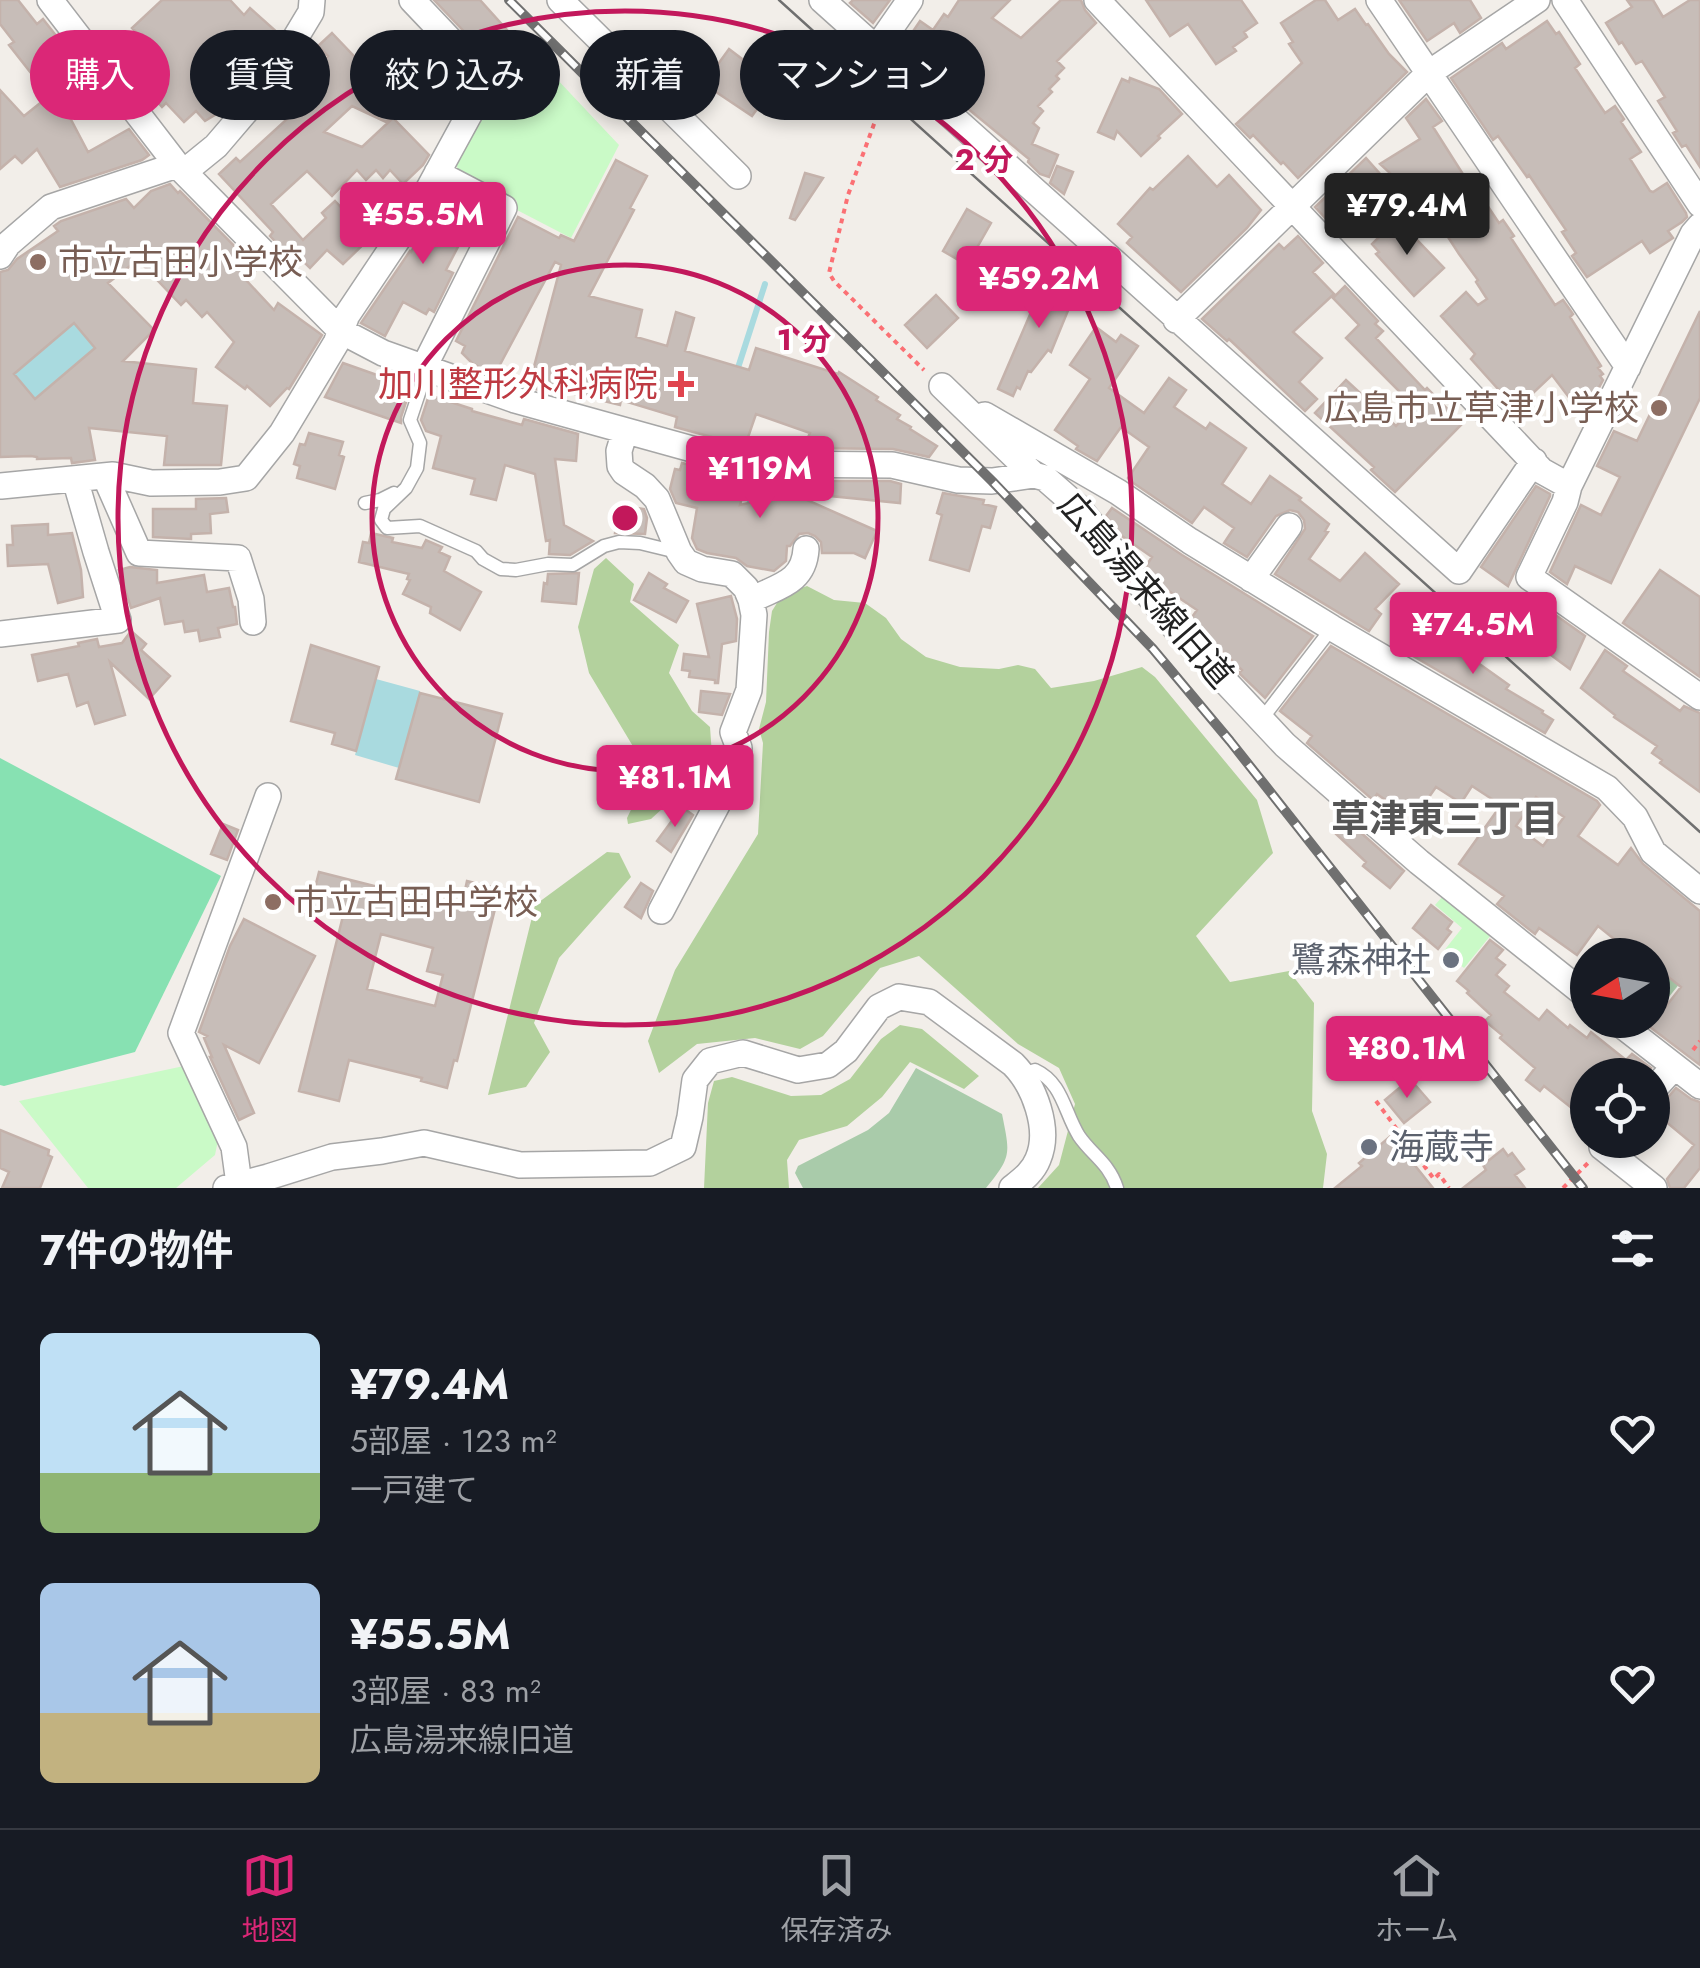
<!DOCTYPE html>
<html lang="ja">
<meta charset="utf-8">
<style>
:root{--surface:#171b24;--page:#20242c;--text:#f1f3f6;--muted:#9ea1a6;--line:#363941;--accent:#db2777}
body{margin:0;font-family:Jost,"Noto Sans JP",sans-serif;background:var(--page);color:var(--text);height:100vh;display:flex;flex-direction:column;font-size:38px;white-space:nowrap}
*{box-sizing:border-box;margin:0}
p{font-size:32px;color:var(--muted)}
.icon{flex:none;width:55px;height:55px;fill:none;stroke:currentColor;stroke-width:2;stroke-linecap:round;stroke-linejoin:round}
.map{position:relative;height:1188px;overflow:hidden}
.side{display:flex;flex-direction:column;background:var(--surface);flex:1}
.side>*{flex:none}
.guide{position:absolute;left:30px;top:30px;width:1000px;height:90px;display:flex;gap:20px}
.needle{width:65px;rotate:259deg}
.buttons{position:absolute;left:1570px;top:938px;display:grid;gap:20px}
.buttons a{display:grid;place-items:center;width:100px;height:100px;border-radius:50%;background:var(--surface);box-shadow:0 5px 15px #0003;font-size:50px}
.price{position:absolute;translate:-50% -85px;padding:0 22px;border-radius:10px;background:var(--accent);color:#fff;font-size:32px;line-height:65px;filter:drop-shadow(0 2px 5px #0008)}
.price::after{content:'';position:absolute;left:50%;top:60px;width:30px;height:22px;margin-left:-15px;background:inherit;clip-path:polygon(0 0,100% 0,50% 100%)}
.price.selected{background:#222;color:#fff}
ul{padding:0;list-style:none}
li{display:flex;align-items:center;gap:30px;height:250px;padding:0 40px}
li span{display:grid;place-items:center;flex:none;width:280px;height:200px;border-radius:15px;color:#555}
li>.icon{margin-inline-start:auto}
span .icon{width:120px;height:120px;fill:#fffc;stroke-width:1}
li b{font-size:42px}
h2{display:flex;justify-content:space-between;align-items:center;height:120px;padding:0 40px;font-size:42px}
.pill{padding:0 35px;border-radius:45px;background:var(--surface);box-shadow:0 5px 15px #0003;font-size:35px;line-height:90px}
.pill.selected{background:var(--accent);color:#fff}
.tabs{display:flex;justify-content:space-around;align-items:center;height:140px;border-top:2px solid var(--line);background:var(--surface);font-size:28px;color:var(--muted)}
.tabs a{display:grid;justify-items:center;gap:5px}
.tabs .selected{color:var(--accent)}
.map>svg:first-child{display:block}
.forest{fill:#b3d19d}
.cemetery{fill:#a9cbaa}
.park{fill:#cafac7}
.pitch{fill:#87e1b2}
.water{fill:#a9dadf}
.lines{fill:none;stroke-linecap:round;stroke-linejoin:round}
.stream{stroke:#a9dadf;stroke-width:6}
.building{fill:#c7bdb8;stroke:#c4b2ab;stroke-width:2.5;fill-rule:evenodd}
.lane-casing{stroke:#a6a6a6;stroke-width:15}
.street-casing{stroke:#a6a6a6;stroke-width:28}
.path{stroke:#fb7074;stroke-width:4;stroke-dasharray:5 5;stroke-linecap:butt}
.lane{stroke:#fff;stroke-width:12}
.street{stroke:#fff;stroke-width:25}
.tram{stroke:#707070;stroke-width:2.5}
.rail-casing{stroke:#707070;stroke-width:10}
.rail{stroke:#fff;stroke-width:6;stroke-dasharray:19;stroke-linecap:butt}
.ring{fill:none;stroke:#c2185b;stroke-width:5}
.education-dot{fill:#8d6e63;stroke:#fff;stroke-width:4}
.health-dot{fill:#e0444e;stroke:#fff;stroke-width:4}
.worship-dot{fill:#6b7280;stroke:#fff;stroke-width:4}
.labels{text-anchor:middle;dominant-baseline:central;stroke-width:8;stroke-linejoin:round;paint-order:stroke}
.education-label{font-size:35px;fill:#785e54;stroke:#fff;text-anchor:start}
.health-label{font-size:35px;fill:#be3a42;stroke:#fff;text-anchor:end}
.street-label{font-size:35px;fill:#222;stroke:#fff}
.worship-label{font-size:35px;fill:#5b616d;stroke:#fff;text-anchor:end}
.neighbourhood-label{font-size:38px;font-weight:bold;fill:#555;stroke:#fff}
.centre{fill:#c2185b;stroke:#fff;stroke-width:5}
.ring-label{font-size:30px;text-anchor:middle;font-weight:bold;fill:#c2185b;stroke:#fff;stroke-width:8;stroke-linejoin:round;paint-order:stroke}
</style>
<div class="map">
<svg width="1700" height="1188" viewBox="0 0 1700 1188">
<rect width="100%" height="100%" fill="#f2eee9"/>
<path class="forest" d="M606 558 634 584 630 602 679 645 669 673 692 711 710 727 712 755 686 787 651 819 628 824 627 818 649 773 589 673 578 627 594 569Z
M807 586 834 600 865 603 886 618 901 639 926 657 960 667 999 669 1018 665 1035 669 1051 688 1094 681 1142 667 1155 677 1257 800 1273 853 1196 936 1230 982 1289 971 1314 1003 1312 1111 1327 1154 1323 1188H1038L1059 1165 1075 1104 1059 1068 1018 1044 919 956 880 968 823 1036 800 1049 755 1038 697 1044 659 1073 648 1041 675 970 758 834 763 743 759 729 766 702 769 632 772 611 782 595Z
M607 852 619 853 631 877 559 958 534 1023 550 1052 526 1087 488 1095 535 905Z
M900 1025 922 1029 979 1076 964 1089 910 1062 882 1097 847 1126 799 1140 787 1160 789 1188H704L708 1103 714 1081 732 1077 791 1096 821 1095 850 1079 881 1039Z"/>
<path class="cemetery" d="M1700 923V958L1653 1017V983Z
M916 1068 1002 1114C1010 1154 1012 1156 986 1188H803L795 1173 798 1166 868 1130 889 1113Z"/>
<path class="park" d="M521 41 619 145 571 238 515 209 517 201 461 175 454 161 492 82Z
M1443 896 1491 935 1464 968 1443 952 1462 928 1435 905Z
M184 1066 218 1140 215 1155 176 1188H88L19 1101Z"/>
<path class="pitch" d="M0 758 221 876 135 1052 4 1086 0 1085Z"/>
<path class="water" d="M74 323 95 348 35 399 14 374Z
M376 679 420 691 399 768 355 755Z"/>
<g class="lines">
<path class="stream" d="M736 374 765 284
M749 475 750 507"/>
</g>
<path class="building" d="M0 0H18L37 24 43 19 97 88 67 112 88 152 129 129 149 155 142 160 60 187 37 149 22 163 15 156 0 169V90L24 116 49 96 9 45 14 42 0 24Z
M162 0H230L244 15 250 8 279 34 251 80 228 107 205 121 196 111 184 122 166 103 162 107 114 54 137 33 132 28Z
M434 0H480L516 40 498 67Z
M853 0H890L873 23 850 3Z
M959 0H1010L992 18 1021 38 1061 0H1081L1085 10 1096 23 1057 61 1064 68 1056 76 1059 79 1049 89 1052 92 1038 106 1043 111 1033 123 1039 128 1032 144 1058 155 1049 177 1040 174 1028 162 1029 159 966 107 975 96 922 60 919 65 901 49 920 21 933 30 944 14 948 17Z
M1146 0H1241L1257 23 1244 32 1247 37 1233 47 1236 51 1216 64 1188 24 1170 36Z
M1316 0H1325L1338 20 1355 9 1366 25 1368 24 1389 54 1407 72 1298 178 1283 162 1281 164 1253 135 1250 138 1236 124 1302 63 1289 44 1293 42 1281 23Z
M1399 0H1470L1481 18 1460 33 1454 23 1427 41Z
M1627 0H1653L1663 17 1690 0H1700V167L1686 145 1682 147 1673 133 1677 131 1658 101 1665 97 1642 61 1636 64 1622 42 1619 44 1606 23 1632 7Z
M1547 21 1556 34 1559 32 1580 64 1575 68 1605 113 1615 106 1624 119 1621 122 1641 152 1630 159 1650 191 1653 192 1667 183 1686 213 1687 217 1682 222 1668 231 1673 238 1650 253 1642 241 1587 277 1572 256 1576 253 1562 232 1566 230 1541 193 1529 175 1527 177 1498 136 1493 140 1451 78 1502 43 1506 49Z
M332 33 369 72 360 80 390 95 402 107 386 122 352 106 324 132 362 147 393 118 429 155 423 165 403 184 390 170 383 178 376 170 366 180 357 170 332 196 307 171 271 204 303 240 326 218 322 213 335 201 370 238 343 264 327 250 310 268 296 254 291 258 270 236 273 232 219 174 236 158 240 162 297 110 289 102 316 77 312 72 328 56 318 46Z
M729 49 775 84 752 116 710 88 714 82 708 78Z
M1130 78 1159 89 1182 114 1158 136 1160 138 1141 156 1117 131 1114 139 1098 132 1122 79 1129 82Z
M1426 99 1442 121 1433 127 1480 201 1483 199 1499 223 1503 220 1514 236 1511 238 1555 305 1563 300 1573 314 1570 317 1601 366 1598 368 1603 374 1600 376 1603 380 1596 393 1592 397V402L1580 412 1552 375 1516 409 1471 359 1475 354 1441 316 1466 292 1478 305 1487 299 1476 282 1478 280 1459 254 1415 186 1407 191 1402 184 1380 164 1420 139 1406 118Z
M1188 156 1217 187 1229 175 1261 210 1247 228 1181 292 1127 243 1132 237 1118 224 1150 188 1153 190Z
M1366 158 1381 175 1330 223 1315 207Z
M616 160 647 176 630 208 634 210 589 296 642 310 636 337 667 346 676 312 694 318 685 351 749 370 756 348 838 374 839 372 878 397 876 400 900 415 897 419 911 427 910 429 937 446 929 457 893 449 803 448 810 433 756 414 745 446 675 427 677 417 621 400 620 405 563 391 562 396 532 388 534 379 531 378 561 265 555 262 496 372 483 369 472 363 462 353 465 346 456 341 518 217 559 238 561 235 574 241Z
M1057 166 1073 172 1064 194 1050 183Z
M805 173 823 178 795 220 790 218Z
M170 184 178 193 180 191 257 269 246 280 274 310 278 303 322 335 289 389 287 388 270 406 247 386 245 389 216 367 234 342 207 312 202 317 186 300 181 305 138 260 108 283 154 330 123 361 196 369 193 403 227 406 221 465H164L167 436 89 428 95 460 72 463 71 458 37 459V457L31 456 0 457V272L8 270 17 259 58 231 54 226 61 221 126 199 134 208 151 191ZM74 323 95 348 35 399 14 374Z
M445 195 476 212 446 270 453 273 434 312 429 309 426 314 403 302 385 336 361 323 410 251 411 252Z
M967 209 991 223 967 265 943 251Z
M1397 219 1444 268 1414 296 1376 254 1379 252 1372 244Z
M1298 236 1323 263 1313 272 1334 294 1293 332 1322 358 1299 382 1317 399 1305 411 1229 339 1227 341 1202 319 1279 244 1284 249Z
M1043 272 1062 280 1060 284 1076 291 1051 352 1048 350 1031 372 1028 371 1020 389 1017 387 1013 396 998 389 1038 296 1033 294Z
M1345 286 1378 321 1375 324 1383 331 1376 338 1425 390 1427 388 1462 424 1395 492 1371 470 1374 467 1315 413 1346 380 1396 426 1415 407 1346 338 1359 325 1333 298Z
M936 295 958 318 927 348 905 325Z
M1700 311V398L1611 583 1575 566 1567 584 1550 572 1581 505 1601 515 1620 477 1597 466 1614 431 1637 441Z
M1096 327 1116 342 1121 335 1138 346 1109 388 1144 413 1169 378 1186 390 1174 407 1206 429 1210 423 1246 448 1222 484 1251 504 1270 476 1301 498 1299 500 1329 524 1325 531 1328 532 1309 559 1340 581 1365 553 1399 584 1375 609 1381 614 1369 631 1275 574 1305 529 1304 520 1298 512 1290 510 1276 516 1247 557 1224 543 1234 528 1204 507 1192 523 1129 480 1128 478 1149 447 1121 427 1097 461 1076 449 1078 446 1055 430 1090 379 1070 365Z
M343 363 411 387 401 417V423L325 397Z
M429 395 472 409V411L522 425 524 419 578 434 576 461 555 459 564 525 593 541 570 555 549 554 550 540 546 541 535 474 505 465 496 500 471 494 475 479 433 468 441 436 426 431 421 420Z
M309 433 343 442 339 455 344 457 335 489 297 478 300 466 294 464 300 444 305 445Z
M682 463 747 479 740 505 779 496H798L877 531 865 558 854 553H822L821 542 815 536 808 533 799 534 790 546H787L786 561 774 571 747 566 736 558 707 553 697 549 692 538 697 508 676 503 670 489 675 469 680 470Z
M791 481H890L901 484 900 503 791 492Z
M1536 486 1550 494V496L1508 586 1481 567Z
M943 493 984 500 983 504 996 507 990 528 982 526 969 571 930 560 942 515 937 513Z
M226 498 228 512 210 514 211 533 191 534V539L153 537V509H196V499Z
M619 505 644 509 647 518 645 534 615 533Z
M1112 508 1182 555 1313 636 1265 698 1239 673 1242 670 1202 633 1204 630 1190 620 1197 610 1163 587 1146 566 1152 557 1122 536 1106 516Z
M48 524V535L72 533 81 570 83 597 58 603 48 564 8 566 7 545H13L12 526Z
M371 533 393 538 392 542 422 548 426 540 442 547 439 552 450 557 444 571 481 592 460 630 430 613 431 607 403 594 410 580 407 579 409 574 359 562 363 542 369 543Z
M130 567 157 570V583L204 575 207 592 229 588 233 607H235L237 624 218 628 220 637 200 641 198 630 185 632 183 621 165 624 160 598 131 608 119 570Z
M1660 570 1700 597V677L1623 623Z
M579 573 576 604 542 601 544 583 547 584 548 574Z
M649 573 667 584 664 588 688 601 676 622 634 600Z
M731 596 737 619 736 641 722 644 718 683H715V680L689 677 690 671 682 670 684 654 709 657 697 604Z
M1540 604 1585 636 1570 669 1521 633Z
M1417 629 1428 637 1433 631 1509 685 1506 689 1543 711 1542 713 1553 720 1545 733 1403 650Z
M131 631 146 644 141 650 170 676 149 699 110 662 125 715 95 724 88 702 77 706 68 674 38 681 32 655 79 646 78 643 97 639 99 647 122 643Z
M311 645 379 667 356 751 332 744 335 733 291 721Z
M1331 646 1597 801 1600 805 1578 836 1618 865 1631 848 1643 864 1700 911V1065L1650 1027 1681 987 1652 964V955H1634L1598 926 1577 955 1539 928 1535 934 1497 904 1504 896 1459 864 1501 805 1472 786 1461 803 1436 787 1415 817 1400 806 1398 809 1377 794 1373 800 1307 743 1312 736 1280 711ZM1536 797 1564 817 1543 846 1516 826Z
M1605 650 1627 666 1623 671 1680 711 1684 706 1700 713V792L1660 763 1662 760 1652 753 1657 746 1614 717 1615 715 1581 688Z
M701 691 730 694 722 715 699 712Z
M420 693 502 714 479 802 396 779Z
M682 807 693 815 671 852 657 841Z
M1341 815 1404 871 1390 888 1363 866 1366 862 1336 834 1337 832 1332 827Z
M223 824 238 830 227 860 211 854Z
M319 872 461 908 467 881 500 889 457 1061 454 1060 447 1088 421 1081 422 1078 349 1060 339 1101 299 1091 344 912 339 910 336 915 310 908ZM381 934 433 948 427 971 443 975 435 1006 367 989Z
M641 883 653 891 641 918 625 907Z
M1431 905 1452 922 1447 929 1451 932 1438 949 1413 928Z
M244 919 315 956 259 1063 224 1045 254 1113 239 1120 210 1057H212L204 1038 207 1036 199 1032 230 946Z
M1490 940 1503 950 1496 958 1505 965 1496 975 1509 986 1504 992 1539 1020 1547 1010 1568 1028 1570 1025 1587 1038 1591 1032 1626 1060 1632 1054 1651 1068 1645 1075H1588V1121L1544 1086 1540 1091 1526 1080 1535 1068 1500 1038 1502 1035 1485 1021 1491 1015 1467 993 1469 991 1457 981Z
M1410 1079 1430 1102 1404 1123 1385 1100Z
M1676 1088 1691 1099 1700 1102V1168L1684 1188H1670L1667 1179 1694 1145 1664 1120 1652 1134V1107L1663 1103Z
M0 1130 49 1150 48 1155 52 1157 40 1188H2L9 1172 0 1168Z
M1393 1134 1412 1156 1409 1158 1433 1188H1335L1362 1166 1359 1163Z
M1503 1149 1508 1156 1512 1153 1524 1169 1515 1175 1525 1188H1463L1486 1170 1483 1165Z"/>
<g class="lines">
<g class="lane-casing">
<path id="lane" d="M427 369 410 420 420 443 417 468 406 488 384 509 381 520 387 528 420 526 476 551 483 559 501 569 516 570 548 564 573 565 604 546 619 542 640 543 677 552
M365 503 380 500 394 493
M1261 720 1332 628
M1023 1074 1035 1070C1063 1083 1064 1112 1079 1136 1092 1155 1109 1163 1117 1188"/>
</g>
<g class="street-casing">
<path id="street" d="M50 0 177 165 341 331 383 353 515 400 728 459 754 464 892 465 958 480 992 481 1034 475 1045 478 1078 507 1176 629 1285 745 1419 862 1588 997
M560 0 738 176
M822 0 1459 571 1534 461
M1097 0 1542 471 1569 486
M1379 0 1628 367
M1565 0 1700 204
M876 49 910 0
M184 172 216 146 264 90 311 12 312 0
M1700 226 1693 234 1569 486 1565 502 1529 577 1700 697
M0 256 8 244 51 207 177 165
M1176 320 1429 73 1537 0
M424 367 504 208 437 173
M942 386 1034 475
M975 418 985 415 1118 492 1190 541 1332 628 1607 788 1635 817 1653 852 1700 891
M625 431 619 451 620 466 624 472 645 486 657 499 679 552 686 562 702 569 732 574 746 588 751 600 754 615 749 690 733 732 739 748 737 767 661 911
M105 476 139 553 238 558 251 599 253 622
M1 486 113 475 151 483 220 482 246 478 282 433 336 343 347 315 416 212 488 80 412 0
M1251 579 1289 526
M751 600C778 586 804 583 806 549
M0 634 118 620 96 552 75 479
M1615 1020 1700 1086
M1652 1091 1674 1067
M1608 1140 1602 1147 1654 1188
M239 1184 234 1147 181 1033 268 796
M226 1188 268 1177 332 1157 382 1151 424 1143 520 1165 650 1163 683 1147 690 1117 695 1080 710 1061 743 1053 798 1070 828 1065 846 1051 879 1007 899 997 929 1002 1013 1064C1034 1085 1051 1129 1038 1159 1033 1172 1022 1180 1012 1188"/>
</g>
<path class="path" d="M881 105 848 195 829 273 834 281 924 370
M1693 1050 1700 1041
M1376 1101 1434 1179 1439 1174 1449 1188
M1563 1188 1589 1162"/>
<use href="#lane" class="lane"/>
<use href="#street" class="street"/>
<path class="tram" d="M779 0 1700 832"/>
<g class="rail-casing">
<path id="rail" d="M509 0 992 481 1153 649 1230 741 1583 1188"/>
</g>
<use href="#rail" class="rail"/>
</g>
<g class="ring">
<circle cx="625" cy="518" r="253"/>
<circle cx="625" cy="518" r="507"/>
</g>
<g class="education-dot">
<circle cx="38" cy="262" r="10"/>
<circle cx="1659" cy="408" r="10"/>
<circle cx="273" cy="902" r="10"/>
</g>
<path class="health-dot" d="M676 369h10v10h10v10h-10v10h-10v-10h-10v-10h10z"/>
<g class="worship-dot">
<circle cx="1451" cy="960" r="10"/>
<circle cx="1369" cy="1147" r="10"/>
</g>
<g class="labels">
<g class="education-label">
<text x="58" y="262">市立古田小学校</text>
<text x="1639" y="408" text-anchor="end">広島市立草津小学校</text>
<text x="293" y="902">市立古田中学校</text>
</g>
<g class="health-label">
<text x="658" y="384">加川整形外科病院</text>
</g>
<g class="street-label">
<text transform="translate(1146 590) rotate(49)">広島湯来線旧道</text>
</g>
<g class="worship-label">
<text x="1431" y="960">鷺森神社</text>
<text x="1389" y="1147" text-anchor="start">海蔵寺</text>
</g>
<g class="neighbourhood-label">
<text x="1445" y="818">草津東三丁目</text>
</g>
</g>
<circle cx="625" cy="518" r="15" class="centre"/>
<g class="ring-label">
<text x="984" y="170">2 分</text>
<text x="804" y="350">1 分</text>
</g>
</svg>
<div class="buttons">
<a><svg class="needle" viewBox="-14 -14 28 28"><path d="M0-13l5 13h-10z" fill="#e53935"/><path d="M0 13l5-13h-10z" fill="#9ea1a6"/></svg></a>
<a><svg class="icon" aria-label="locate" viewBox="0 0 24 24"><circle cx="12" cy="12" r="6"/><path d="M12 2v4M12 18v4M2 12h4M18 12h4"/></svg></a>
</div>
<b class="price selected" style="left:1407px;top:258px">¥79.4M</b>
<b class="price" style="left:423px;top:267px">¥55.5M</b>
<b class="price" style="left:1039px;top:331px">¥59.2M</b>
<b class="price" style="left:760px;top:521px">¥119M</b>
<b class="price" style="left:1473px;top:677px">¥74.5M</b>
<b class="price" style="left:675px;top:830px">¥81.1M</b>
<b class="price" style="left:1407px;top:1101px">¥80.1M</b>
<div class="guide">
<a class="pill selected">購入</a>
<a class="pill">賃貸</a>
<a class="pill">絞り込み</a>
<a class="pill">新着</a>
<a class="pill">マンション</a>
</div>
</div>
<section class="side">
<h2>7件の物件<svg class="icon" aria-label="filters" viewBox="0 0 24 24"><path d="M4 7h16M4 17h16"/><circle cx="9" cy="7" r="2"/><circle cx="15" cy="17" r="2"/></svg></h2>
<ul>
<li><span style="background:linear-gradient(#bfe0f5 70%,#8fb573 0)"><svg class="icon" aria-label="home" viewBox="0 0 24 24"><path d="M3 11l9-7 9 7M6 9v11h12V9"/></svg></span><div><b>¥79.4M</b><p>5部屋 · 123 m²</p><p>一戸建て</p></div><svg class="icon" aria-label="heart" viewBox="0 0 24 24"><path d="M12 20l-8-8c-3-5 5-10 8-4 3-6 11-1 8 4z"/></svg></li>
<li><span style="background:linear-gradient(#a9c7e8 65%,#c2b280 0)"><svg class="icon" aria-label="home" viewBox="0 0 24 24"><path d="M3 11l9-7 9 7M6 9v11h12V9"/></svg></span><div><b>¥55.5M</b><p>3部屋 · 83 m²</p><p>広島湯来線旧道</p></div><svg class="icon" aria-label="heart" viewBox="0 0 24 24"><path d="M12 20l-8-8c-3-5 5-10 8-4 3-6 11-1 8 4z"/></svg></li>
</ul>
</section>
<nav class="tabs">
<a class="selected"><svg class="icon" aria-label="map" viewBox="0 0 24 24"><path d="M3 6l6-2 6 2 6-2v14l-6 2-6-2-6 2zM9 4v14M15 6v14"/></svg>地図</a>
<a><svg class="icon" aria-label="saved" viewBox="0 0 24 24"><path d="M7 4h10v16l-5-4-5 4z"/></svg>保存済み</a>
<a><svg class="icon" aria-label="home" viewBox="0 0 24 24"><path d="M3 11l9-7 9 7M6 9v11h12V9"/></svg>ホーム</a>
</nav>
